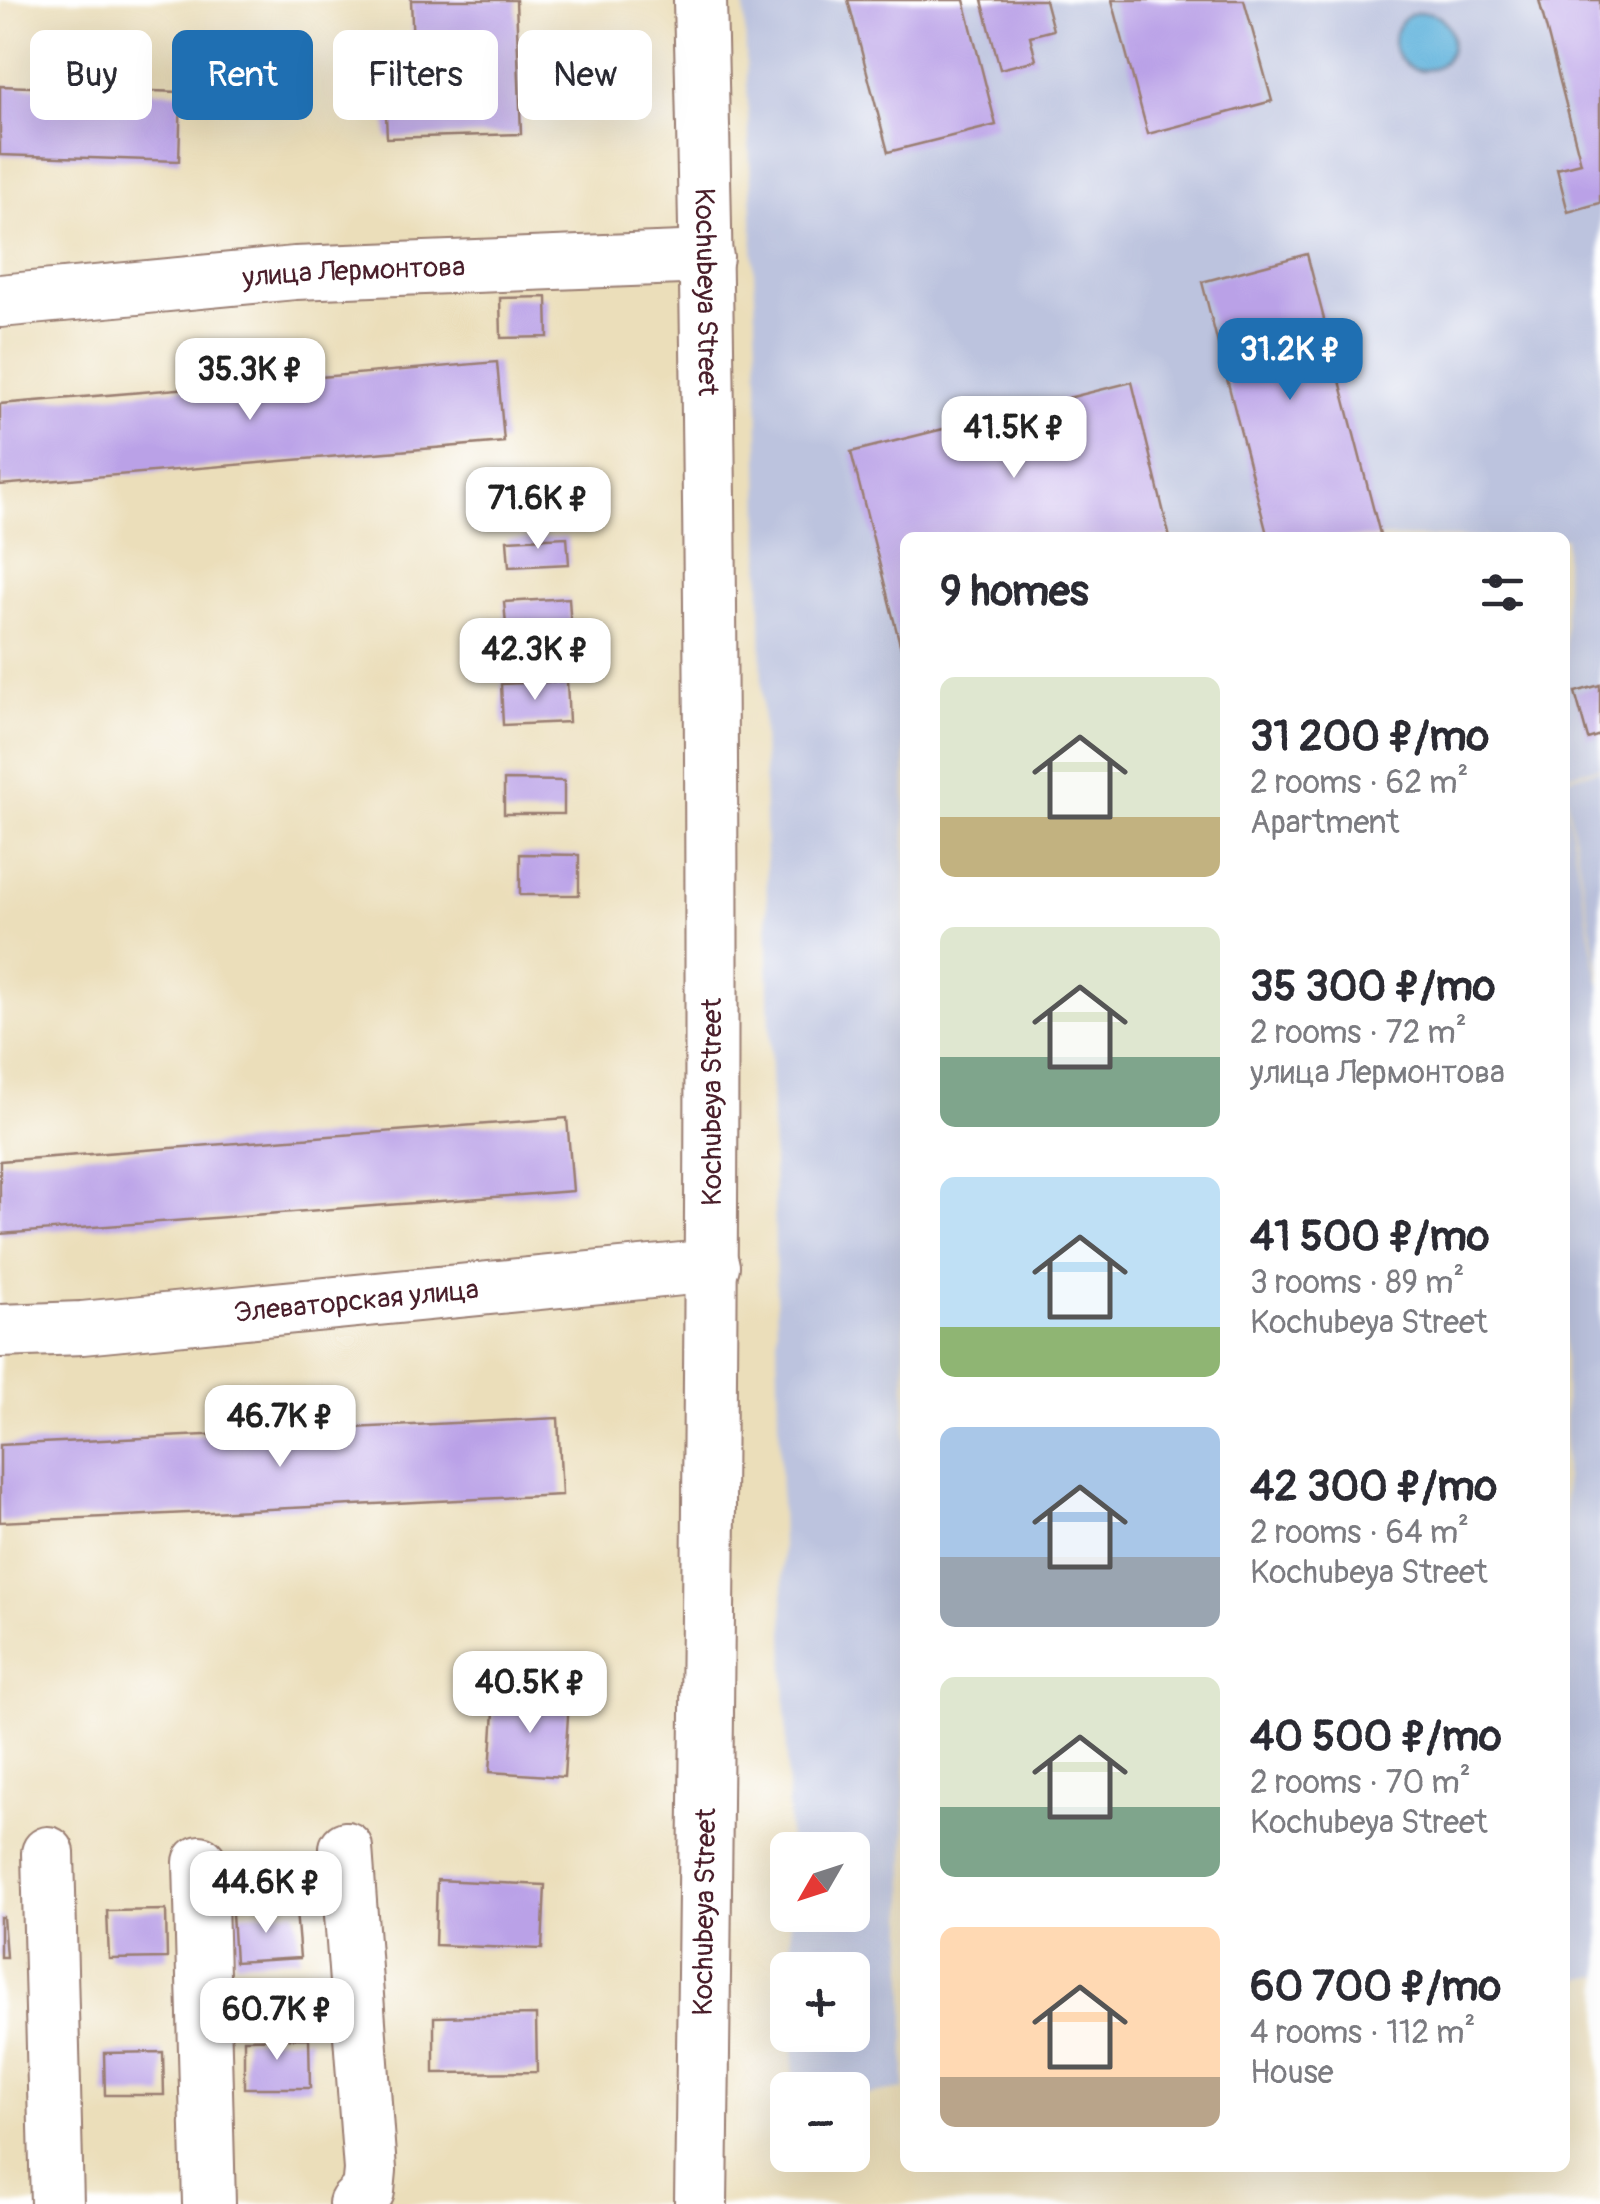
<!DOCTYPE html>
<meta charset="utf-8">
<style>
:root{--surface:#fff;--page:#f2f2f3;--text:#2b2b33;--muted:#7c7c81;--accent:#1f6fb2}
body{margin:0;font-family:Pangolin,sans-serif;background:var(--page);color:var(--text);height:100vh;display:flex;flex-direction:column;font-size:38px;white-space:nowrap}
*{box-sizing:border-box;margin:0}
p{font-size:32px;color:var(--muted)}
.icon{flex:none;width:55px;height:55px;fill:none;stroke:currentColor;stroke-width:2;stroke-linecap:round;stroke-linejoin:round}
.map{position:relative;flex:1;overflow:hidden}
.drawer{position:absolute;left:900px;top:532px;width:670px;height:1640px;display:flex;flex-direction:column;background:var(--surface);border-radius:15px;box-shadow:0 10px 40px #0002}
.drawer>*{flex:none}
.guide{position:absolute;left:30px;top:30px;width:720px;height:90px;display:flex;gap:20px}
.needle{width:65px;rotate:231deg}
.controls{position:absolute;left:770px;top:1832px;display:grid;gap:20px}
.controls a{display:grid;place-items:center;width:100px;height:100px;border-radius:15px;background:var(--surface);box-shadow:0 10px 40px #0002;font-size:50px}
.price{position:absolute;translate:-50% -85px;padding:0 22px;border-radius:20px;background:#fff;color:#222;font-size:32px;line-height:65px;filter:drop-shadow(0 2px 5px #0008)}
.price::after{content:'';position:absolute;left:50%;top:60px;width:30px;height:22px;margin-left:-15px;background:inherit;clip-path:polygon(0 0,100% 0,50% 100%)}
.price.selected{background:var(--accent);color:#fff}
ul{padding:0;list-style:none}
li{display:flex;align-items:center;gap:30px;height:250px;padding:0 40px}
li span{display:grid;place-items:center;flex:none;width:280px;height:200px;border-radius:15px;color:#555}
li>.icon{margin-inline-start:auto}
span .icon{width:120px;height:120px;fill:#fffc;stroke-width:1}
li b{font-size:42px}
h2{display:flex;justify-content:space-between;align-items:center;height:120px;padding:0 40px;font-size:42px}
.tag{padding:0 35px;border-radius:15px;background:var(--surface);box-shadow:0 10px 40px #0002;font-size:35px;line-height:90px}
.tag.selected{background:var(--accent);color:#fff}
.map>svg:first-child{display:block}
.industrial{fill:#bcc3de}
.water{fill:#61b3dc;stroke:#566984;stroke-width:2.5}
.building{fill:#baa1e7}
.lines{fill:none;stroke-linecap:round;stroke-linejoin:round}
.minor-casing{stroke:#9a7e72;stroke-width:56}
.minor{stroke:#fff;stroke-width:52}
.labels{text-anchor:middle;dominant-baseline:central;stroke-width:8;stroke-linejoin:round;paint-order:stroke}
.street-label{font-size:28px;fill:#4a1f2b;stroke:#fff}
</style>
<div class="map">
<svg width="1600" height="2204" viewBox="0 0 1600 2204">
<rect width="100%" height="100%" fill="#fff"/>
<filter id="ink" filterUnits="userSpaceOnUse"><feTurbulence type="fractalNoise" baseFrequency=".01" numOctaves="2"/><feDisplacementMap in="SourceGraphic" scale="20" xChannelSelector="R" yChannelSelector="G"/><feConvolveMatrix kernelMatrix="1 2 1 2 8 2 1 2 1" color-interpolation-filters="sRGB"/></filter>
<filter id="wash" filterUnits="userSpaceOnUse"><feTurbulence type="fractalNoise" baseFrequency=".0048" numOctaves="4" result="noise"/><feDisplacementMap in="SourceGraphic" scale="40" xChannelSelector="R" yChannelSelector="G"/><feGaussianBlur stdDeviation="2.25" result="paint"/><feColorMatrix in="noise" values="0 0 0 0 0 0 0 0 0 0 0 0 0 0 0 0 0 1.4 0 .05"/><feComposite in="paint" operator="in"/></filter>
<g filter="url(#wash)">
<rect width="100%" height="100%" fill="#ebdeba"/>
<path class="industrial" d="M744 0H1600V767L1565 776V538H905V2089L853 2097 852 2090H794L793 2035H852V1970H792L790 1915H852V1850H789L762 693 758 380Z
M1600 769V977L1565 789V779Z
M1565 798 1600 986V1976L1565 1982Z"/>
<path class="water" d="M1394 41a29 29 0 1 1 58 0a29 29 0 1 1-58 0Z"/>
<g id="blocks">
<path class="building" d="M411 0H516L521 134 387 138 384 70 414 69Z
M848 0H964L996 125 888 152Z
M982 0H1045L1053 30 1030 36 1036 60 1000 69Z
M1112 0H1244L1272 101 1148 134Z
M1539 0H1600V203L1568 212 1557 169 1581 163Z
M0 86 181 92 179 161 0 155Z
M1307 254 1381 538H1268L1202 282Z
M547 297 548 337 501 338 500 298Z
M497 362 504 442 0 485V404Z
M1132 382 1170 538H905L904 660 851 452Z
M567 537 569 564 509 567 507 540Z
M569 598 572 645 508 648 504 602Z
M567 681 569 722 503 725 501 684Z
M1600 685V735L1588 739 1575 692Z
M504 780 564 781V814H504Z
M520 854 579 855V895H520Z
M567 1118 573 1191 0 1234V1161Z
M558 1418 562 1495 0 1522V1445Z
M495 1696 569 1701 564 1777 490 1772Z
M437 1880 545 1885 542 1949 435 1945Z
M166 1910 167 1958 109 1959 107 1911Z
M296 1911 300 1958 235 1962 232 1914Z
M0 1917H3L6 1957H0Z
M536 2015 537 2072 434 2073V2017Z
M309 2038 310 2088H244V2039Z
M163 2052 164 2095H105L104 2053Z"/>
</g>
</g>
<g filter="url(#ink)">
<use href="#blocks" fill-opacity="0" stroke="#9a7e72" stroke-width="2.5"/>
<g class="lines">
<g class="minor-casing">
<g id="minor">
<path id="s1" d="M700 0C719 735 711 1469 701 2204"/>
<path id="s2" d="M0 301 295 273 707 257"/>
<path id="s3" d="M0 1331 82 1328 713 1266"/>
<path d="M346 1848 370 2170 368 2191 355 2204"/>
<path d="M48 1853 57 2204"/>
<path d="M200 1862 209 2204"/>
</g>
</g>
<use href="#minor" class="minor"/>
</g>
</g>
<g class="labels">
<g class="street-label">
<text stroke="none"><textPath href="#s2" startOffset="355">улица Лермонтова</textPath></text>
<text stroke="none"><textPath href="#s1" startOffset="292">Kochubeya Street</textPath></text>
<text transform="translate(712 1102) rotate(-90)">Kochubeya Street</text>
<text stroke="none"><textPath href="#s3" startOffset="358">Элеваторская улица</textPath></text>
<text transform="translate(705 1912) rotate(-89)">Kochubeya Street</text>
</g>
</g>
</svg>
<div class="controls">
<a><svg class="needle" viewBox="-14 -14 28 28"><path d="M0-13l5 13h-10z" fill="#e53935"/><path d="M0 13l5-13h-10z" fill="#7c7c81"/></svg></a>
<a>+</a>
<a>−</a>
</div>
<b class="price selected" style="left:1290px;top:403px">31.2K ₽</b>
<b class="price" style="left:250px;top:423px">35.3K ₽</b>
<b class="price" style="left:1014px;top:481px">41.5K ₽</b>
<b class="price" style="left:538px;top:552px">71.6K ₽</b>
<b class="price" style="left:535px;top:703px">42.3K ₽</b>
<b class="price" style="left:280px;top:1470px">46.7K ₽</b>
<b class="price" style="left:530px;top:1736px">40.5K ₽</b>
<b class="price" style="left:266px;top:1936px">44.6K ₽</b>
<b class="price" style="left:277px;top:2063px">60.7K ₽</b>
<div class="guide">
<a class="tag">Buy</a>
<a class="tag selected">Rent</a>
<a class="tag">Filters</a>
<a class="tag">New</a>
</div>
<section class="drawer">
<h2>9 homes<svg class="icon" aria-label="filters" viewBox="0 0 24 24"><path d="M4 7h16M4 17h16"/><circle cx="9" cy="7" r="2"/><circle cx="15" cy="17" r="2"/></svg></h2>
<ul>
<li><span style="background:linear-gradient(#dfe7d0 70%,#c2b280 0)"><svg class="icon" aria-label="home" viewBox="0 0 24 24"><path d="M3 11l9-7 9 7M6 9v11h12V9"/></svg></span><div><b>31 200 ₽/mo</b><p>2 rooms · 62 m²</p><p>Apartment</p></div></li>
<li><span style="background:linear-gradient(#dfe7d0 65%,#7fa58c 0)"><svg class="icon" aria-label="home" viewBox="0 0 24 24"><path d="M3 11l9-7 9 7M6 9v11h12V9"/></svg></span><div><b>35 300 ₽/mo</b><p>2 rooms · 72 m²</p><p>улица Лермонтова</p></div></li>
<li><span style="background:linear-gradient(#bfe0f5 75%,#8fb573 0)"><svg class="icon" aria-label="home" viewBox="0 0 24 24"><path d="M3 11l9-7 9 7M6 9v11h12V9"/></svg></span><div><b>41 500 ₽/mo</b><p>3 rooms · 89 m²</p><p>Kochubeya Street</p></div></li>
<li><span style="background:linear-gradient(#a9c7e8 65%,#9aa5b1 0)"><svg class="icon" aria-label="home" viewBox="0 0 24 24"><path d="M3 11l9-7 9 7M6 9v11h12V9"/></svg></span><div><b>42 300 ₽/mo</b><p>2 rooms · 64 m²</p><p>Kochubeya Street</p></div></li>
<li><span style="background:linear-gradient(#dfe7d0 65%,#7fa58c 0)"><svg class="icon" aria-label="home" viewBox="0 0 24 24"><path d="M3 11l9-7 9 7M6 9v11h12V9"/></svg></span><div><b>40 500 ₽/mo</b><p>2 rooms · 70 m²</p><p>Kochubeya Street</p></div></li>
<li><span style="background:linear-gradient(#ffd9b3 75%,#b9a48a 0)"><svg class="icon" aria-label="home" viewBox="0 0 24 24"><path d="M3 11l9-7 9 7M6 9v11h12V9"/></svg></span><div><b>60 700 ₽/mo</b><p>4 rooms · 112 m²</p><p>House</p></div></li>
</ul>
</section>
</div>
